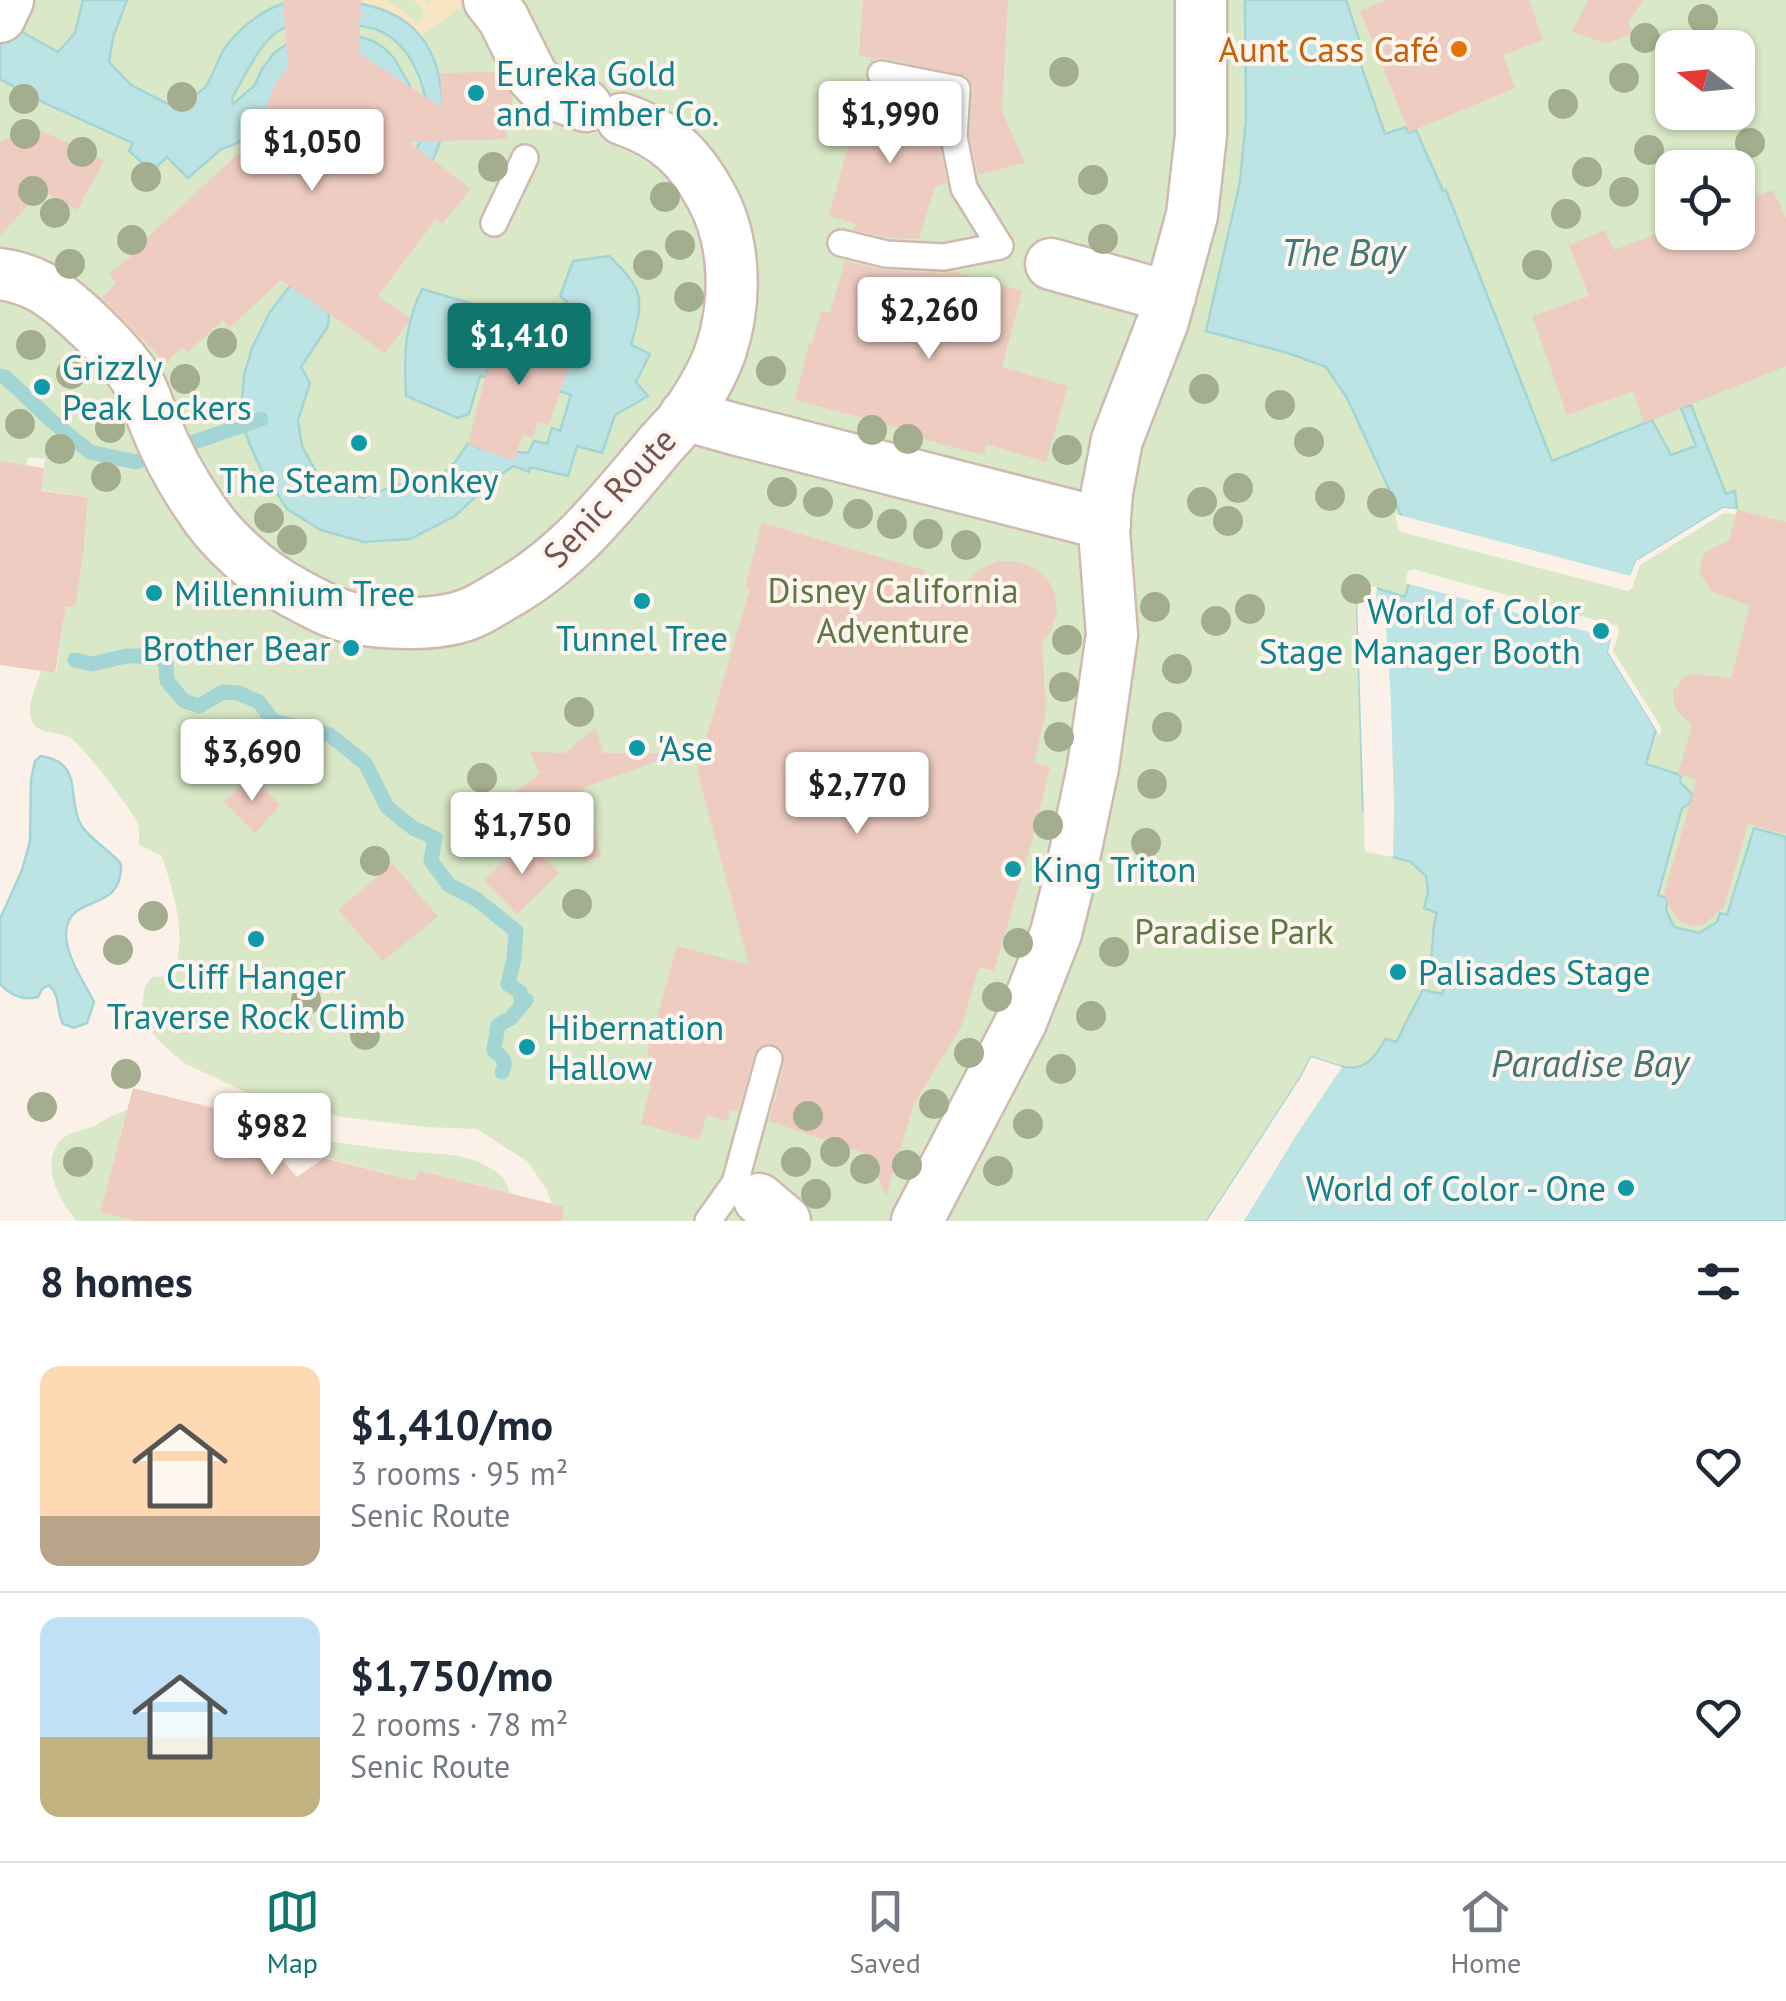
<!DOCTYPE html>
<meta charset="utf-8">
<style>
:root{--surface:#fff;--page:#f6f6f7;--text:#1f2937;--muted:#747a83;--line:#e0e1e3;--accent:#0f766e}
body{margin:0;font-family:"PT Sans",sans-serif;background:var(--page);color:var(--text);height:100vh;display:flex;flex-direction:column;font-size:38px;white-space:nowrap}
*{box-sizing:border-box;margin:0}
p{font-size:32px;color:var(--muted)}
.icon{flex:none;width:55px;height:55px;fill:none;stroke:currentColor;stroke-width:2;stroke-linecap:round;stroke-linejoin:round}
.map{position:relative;height:1221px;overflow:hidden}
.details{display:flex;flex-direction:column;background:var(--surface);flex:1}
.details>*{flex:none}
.needle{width:65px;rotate:286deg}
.tools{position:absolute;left:1655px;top:30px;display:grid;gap:20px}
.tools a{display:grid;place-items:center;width:100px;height:100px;border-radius:20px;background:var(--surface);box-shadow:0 2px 8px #0004;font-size:50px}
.price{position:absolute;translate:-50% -85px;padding:0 22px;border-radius:10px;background:#fff;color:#222;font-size:32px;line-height:65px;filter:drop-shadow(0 2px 5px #0008)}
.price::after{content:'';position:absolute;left:50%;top:60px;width:30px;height:22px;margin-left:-15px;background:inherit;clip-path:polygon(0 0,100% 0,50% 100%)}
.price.current{background:var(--accent);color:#fff}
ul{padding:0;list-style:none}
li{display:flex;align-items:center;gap:30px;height:250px;padding:0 40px}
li+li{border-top:2px solid var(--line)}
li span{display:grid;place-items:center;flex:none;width:280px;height:200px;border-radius:20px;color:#555}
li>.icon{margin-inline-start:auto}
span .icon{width:120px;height:120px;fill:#fffc;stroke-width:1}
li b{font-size:42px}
h2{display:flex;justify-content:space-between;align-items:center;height:120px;padding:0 40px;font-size:42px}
.tab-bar{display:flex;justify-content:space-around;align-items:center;height:140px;border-top:2px solid var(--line);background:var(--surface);font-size:28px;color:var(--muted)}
.tab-bar a{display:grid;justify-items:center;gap:5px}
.tab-bar .current{color:var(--accent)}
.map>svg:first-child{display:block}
.green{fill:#d9e8c6;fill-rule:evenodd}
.sand{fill:#f8e5c4}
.water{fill:#bde4e4;stroke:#a4d5d5;stroke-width:2.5;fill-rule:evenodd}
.pier{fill:#fbf1e8}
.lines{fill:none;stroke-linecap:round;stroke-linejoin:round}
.stream{stroke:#a4d5d5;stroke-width:15}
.building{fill:#efccc1}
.lane-casing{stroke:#cfb9b1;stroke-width:30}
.street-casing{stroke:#cfb9b1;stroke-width:55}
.lane{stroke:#fff;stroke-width:25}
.street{stroke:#fff;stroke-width:50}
.tree{fill:#a4ae8e}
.food-dot{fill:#e8710a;stroke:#fef5ee;stroke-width:4}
.culture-dot{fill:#0f9aa8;stroke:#fef5ee;stroke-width:4}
.labels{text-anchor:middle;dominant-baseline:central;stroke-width:8;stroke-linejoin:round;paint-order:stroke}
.food-label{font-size:35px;fill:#c56008;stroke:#fef5ee;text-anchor:end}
.culture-label{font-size:35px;fill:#0d838f;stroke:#fef5ee;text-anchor:start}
.street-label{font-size:35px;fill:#74554d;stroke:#fef5ee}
.park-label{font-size:35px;fill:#5d7845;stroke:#fef5ee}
.water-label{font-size:38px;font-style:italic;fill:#427778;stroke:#fef5ee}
</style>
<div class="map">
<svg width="1786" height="1221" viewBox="0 0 1786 1221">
<rect width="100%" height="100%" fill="#fbf1e8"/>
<path class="green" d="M0 0H1786V1221H557L547 1190 528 1162 477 1129 426 1127 342 1117 269 1103 184 1063 162 1044 145 1024 142 1006 145 986 152 977 173 976C188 936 174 895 162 856L139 845C139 838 140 829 137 822 131 809 81 743 69 737 58 731 41 735 33 723 24 708 37 686 41 671L56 672 66 606 84 548 88 497 41 490 45 459 28 457 26 465 0 461ZM1672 48H1738V112H1672ZM1672 168H1738V232H1672Z
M127 1110 100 1212 135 1221H77C59 1201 39 1164 61 1140 70 1130 87 1131 98 1124 108 1118 115 1114 127 1110Z
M247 1127C296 1137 344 1144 394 1150 427 1155 463 1150 492 1169 503 1175 506 1182 510 1193L418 1170 415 1181 245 1137Z"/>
<path class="sand" d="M361 0H387L418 22 425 14 421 11 423 9 412 0H425L428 4 432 0H463L466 4 421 36 385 8 361 2Z"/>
<path class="water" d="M83 0H127L113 37 109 62 131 85 174 107C184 101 199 95 206 86 213 76 217 62 223 51 235 32 260 11 282 4 293 0 309 2 320 1 389 0 436 24 442 97 444 125 443 139 431 164L329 314 328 326 301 367 310 383 298 420 302 446 319 477 363 498 398 484 412 485 441 476 456 461 468 443 479 448 528 453 534 441 547 444 552 428 560 431 571 395 549 387 575 309 560 296 573 261 609 256C645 291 644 298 631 345L650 354 636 382 648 396 615 415 602 453 577 446 568 476 530 467 529 472 514 466 494 479 455 516 410 539 364 542 321 530 287 509 261 469 250 445 243 426 241 411 244 375 252 348 270 312 297 277 264 164 249 134 236 144 221 149 188 178 167 157 152 171 129 151 133 143 40 101 0 79V23L18 30 58 52 75 33ZM313 23C333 24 356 23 375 29 409 41 428 84 426 118 426 130 419 144 414 155L404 152 414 126 410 86 394 58 384 48 373 41 351 34 301 35 275 52 262 69 255 85 233 104 232 98C244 78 260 41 280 30 289 24 302 24 313 23Z
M1245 0H1346L1362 48 1356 51 1385 134 1406 127 1409 133 1416 130 1443 191 1446 190 1552 461 1652 420 1671 455 1696 446 1681 408 1691 405 1726 494 1735 491 1737 509 1723 508 1636 561 1628 586 1403 527 1401 515 1347 398 1326 367 1288 353 1206 331 1240 182 1246 119Z
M422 289 493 310 484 347 494 350 486 377 480 376 469 414 458 418 406 396C404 355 404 327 422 289Z
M1412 574 1614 630 1608 652 1656 729 1646 764 1681 775 1680 782 1692 794 1690 804 1682 808 1658 895 1668 899 1666 910 1674 927 1699 933 1717 922 1720 913 1727 915 1754 828 1786 837V1221H1207L1301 1077 1311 1057C1347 1069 1365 1079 1385 1039L1397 1042C1404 1024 1414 1008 1423 990L1442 994 1450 973 1430 966C1434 947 1431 931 1437 913L1424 908 1428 892 1426 876 1411 862 1393 857 1363 810 1357 596 1363 584 1405 597Z
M41 756C85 763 66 798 81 825 90 840 110 850 121 864 123 916 67 891 66 934 66 957 84 982 94 1002L87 1023 74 1028 63 1024C56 1011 61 996 49 985L42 989 38 997C22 1001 10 995 0 984V919L22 870 30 841 31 780 35 761Z"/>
<path class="pier" d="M1723 508 1737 509 1736 514 1724 513 1640 565 1632 588 1628 591 1401 532 1398 529 1395 514 1630 576 1636 561Z
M1413 569 1617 626 1619 631 1613 651 1661 727 1660 736 1608 652 1611 638 1405 583 1408 571Z
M1363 584 1377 587 1376 600H1384L1391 702 1394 807 1393 857 1365 852 1357 596Z
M1311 1057 1342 1067 1295 1137 1244 1221H1207L1301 1077Z"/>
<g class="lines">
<path class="stream" d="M0 376 5 377 53 422 90 452 136 462 261 419
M75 660 92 664 126 656H158L166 664 167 681 184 701 199 706 223 692 238 693 259 702 273 721 330 735 365 763 387 807 413 828 435 838 431 861 449 885 476 899 516 931 514 959 508 984 520 992 522 1005
M502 1072C508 1061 502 1057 494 1050L498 1025 511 1018 526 1000"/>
</g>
<path class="building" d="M283 0H361L359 53 442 108 440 73 498 72 512 96 513 113 503 114 507 139 409 142 471 189 442 224 436 219 378 296 411 319 385 353 281 280 229 328 223 320 187 353 182 347 166 363 102 298 116 283 109 274 138 251 135 249 252 141 276 154 264 130 268 126 267 107 274 85 288 67Z
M863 0H1008L1002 111 1025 163 978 175 970 136 973 89 971 82 966 76 884 58H877L870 62 871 57 859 56Z
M1387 0H1529L1543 40 1503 55 1515 88 1409 132 1360 11Z
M1588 0H1643L1628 22 1633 34 1606 43 1572 32Z
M866 80 871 87 878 90 940 102 938 140 947 183 935 186 919 239 888 238 854 230 856 224 829 216Z
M38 130 81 148 104 161 77 210 42 191 0 235V141Z
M1773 190 1786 218V366L1644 423 1633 391 1567 415 1532 316 1589 296 1569 245 1605 230 1614 250 1672 228V232H1738V203Z
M845 261 885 270 943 273 954 272 1022 291 1002 367 1068 386 1046 462 986 444 984 455 899 433 897 427 795 400 809 343 812 344 821 311 830 313Z
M501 318 535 330 575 348 549 425 538 422 532 438 523 434 514 461 468 444Z
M0 461 44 468 41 491 88 497 84 548 75 607 66 606 55 673 0 665Z
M1737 510 1786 522V834L1748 824 1724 907 1703 925 1693 926 1680 921 1674 915 1664 894 1697 779 1678 774 1692 725 1677 711 1673 699V691L1685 676 1695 674 1731 678 1750 606 1712 592 1699 572 1704 553 1729 540Z
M762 523 924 570 944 604 979 570 997 561H1015L1037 569 1048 580 1055 594 1057 611 1051 631 1042 641 1046 712 1034 763 1050 767 1031 845 994 971 979 967 962 1025 914 1104 886 1196 867 1154 769 1121 785 1062 781 1048 774 1044H764L754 1054 738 1112 730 1110 727 1121 707 1115 699 1140 641 1124 651 1084 644 1083 652 1056 647 1054 677 946 749 965 697 770 750 589 745 588Z
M596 727 603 753H666V758L583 788 601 856 583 862 552 799 489 822 486 816 540 773 530 752 565 753Z
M251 776 280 805 255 833 224 802Z
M526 840 559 873 517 914 484 881Z
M393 864 438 917 383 961 338 910Z
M133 1088 250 1117 244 1137 268 1143 297 1177 324 1158 415 1181 418 1170 564 1207 562 1221H135L100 1212Z"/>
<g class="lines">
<g class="lane-casing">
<path id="lane" d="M494 223 525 158
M841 243 886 254 944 257 1000 246 964 188 954 137 957 89 881 74
M708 1221 735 1183 769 1059"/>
</g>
<g class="street-casing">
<path id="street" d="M489 0 503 18 532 76 547 92 586 106
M0 17 8 0
M1051 264 1170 297
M0 274C15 276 30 281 43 288 70 304 124 356 139 384 146 397 150 412 156 426 167 454 182 481 199 506 221 541 258 573 293 592 315 604 339 618 364 620 396 624 438 626 469 614 480 610 492 602 502 596 567 560 608 507 655 451 663 441 672 432 680 423 695 404 714 372 721 350 737 301 736 241 711 196 689 156 666 134 622 119
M685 415 734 429 1105 524
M759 1199 785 1221
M917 1221 1021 1022 1056 933 1070 877 1093 767 1112 635 1104 531 1107 492 1117 440 1163 321 1192 215 1201 135V0"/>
</g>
<use href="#lane" class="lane"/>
<use href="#street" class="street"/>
</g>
<g class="tree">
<circle cx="1703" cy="19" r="15"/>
<circle cx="1645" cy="38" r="15"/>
<circle cx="1064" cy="72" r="15"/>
<circle cx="1624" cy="78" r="15"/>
<circle cx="182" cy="97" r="15"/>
<circle cx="24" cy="99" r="15"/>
<circle cx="1563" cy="104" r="15"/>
<circle cx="25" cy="134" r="15"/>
<circle cx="1750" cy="143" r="15"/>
<circle cx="1649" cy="150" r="15"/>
<circle cx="82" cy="152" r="15"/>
<circle cx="493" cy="167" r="15"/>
<circle cx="1587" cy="172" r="15"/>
<circle cx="146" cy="177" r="15"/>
<circle cx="1093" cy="180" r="15"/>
<circle cx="33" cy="191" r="15"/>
<circle cx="1624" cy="192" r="15"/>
<circle cx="665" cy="197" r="15"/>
<circle cx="55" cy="213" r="15"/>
<circle cx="1566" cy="214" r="15"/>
<circle cx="1103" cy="239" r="15"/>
<circle cx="132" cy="240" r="15"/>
<circle cx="680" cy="245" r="15"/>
<circle cx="70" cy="264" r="15"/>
<circle cx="648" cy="265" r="15"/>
<circle cx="1537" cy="265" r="15"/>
<circle cx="689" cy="297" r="15"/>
<circle cx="981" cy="318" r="15"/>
<circle cx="222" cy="343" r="15"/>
<circle cx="31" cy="345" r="15"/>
<circle cx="771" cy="371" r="15"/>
<circle cx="71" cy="374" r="15"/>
<circle cx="185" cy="379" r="15"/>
<circle cx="1204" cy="389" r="15"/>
<circle cx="1280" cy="405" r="15"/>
<circle cx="20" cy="424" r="15"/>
<circle cx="110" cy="428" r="15"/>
<circle cx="872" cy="430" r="15"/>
<circle cx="908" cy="439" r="15"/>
<circle cx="1309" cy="442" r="15"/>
<circle cx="60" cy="449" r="15"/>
<circle cx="1067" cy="450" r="15"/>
<circle cx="106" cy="477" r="15"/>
<circle cx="1238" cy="488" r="15"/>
<circle cx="782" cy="492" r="15"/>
<circle cx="1330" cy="496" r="15"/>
<circle cx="818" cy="502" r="15"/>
<circle cx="1202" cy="502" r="15"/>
<circle cx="1382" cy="503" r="15"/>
<circle cx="858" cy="514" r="15"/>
<circle cx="269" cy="518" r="15"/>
<circle cx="1228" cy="521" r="15"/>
<circle cx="892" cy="524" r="15"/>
<circle cx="928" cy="534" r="15"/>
<circle cx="292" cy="540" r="15"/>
<circle cx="966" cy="545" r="15"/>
<circle cx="1356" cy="589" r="15"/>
<circle cx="1155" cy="607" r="15"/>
<circle cx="1250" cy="609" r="15"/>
<circle cx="1216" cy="621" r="15"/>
<circle cx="1067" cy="640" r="15"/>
<circle cx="1177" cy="669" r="15"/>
<circle cx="1064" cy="687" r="15"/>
<circle cx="579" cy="712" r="15"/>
<circle cx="1167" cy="727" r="15"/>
<circle cx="1059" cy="737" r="15"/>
<circle cx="482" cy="778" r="15"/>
<circle cx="1152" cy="784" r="15"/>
<circle cx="485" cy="825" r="15"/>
<circle cx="1048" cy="825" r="15"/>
<circle cx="1146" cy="843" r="15"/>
<circle cx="375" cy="861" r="15"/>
<circle cx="577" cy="904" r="15"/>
<circle cx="153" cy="916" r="15"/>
<circle cx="1018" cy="943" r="15"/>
<circle cx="118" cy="950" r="15"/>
<circle cx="1114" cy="952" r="15"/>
<circle cx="997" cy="997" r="15"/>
<circle cx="306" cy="1000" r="15"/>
<circle cx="1091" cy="1016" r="15"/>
<circle cx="365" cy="1035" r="15"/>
<circle cx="969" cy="1053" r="15"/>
<circle cx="1061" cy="1069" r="15"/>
<circle cx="126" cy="1074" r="15"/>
<circle cx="934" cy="1104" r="15"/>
<circle cx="42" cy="1107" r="15"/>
<circle cx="808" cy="1116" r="15"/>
<circle cx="1028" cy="1124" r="15"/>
<circle cx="835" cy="1152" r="15"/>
<circle cx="78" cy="1162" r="15"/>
<circle cx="796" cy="1162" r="15"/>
<circle cx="907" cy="1165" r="15"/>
<circle cx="865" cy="1169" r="15"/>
<circle cx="998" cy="1171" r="15"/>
<circle cx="816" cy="1194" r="15"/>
</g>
<circle class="food-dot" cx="1459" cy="49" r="10"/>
<g class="culture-dot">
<circle cx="476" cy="93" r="10"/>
<circle cx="42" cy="387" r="10"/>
<circle cx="359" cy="443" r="10"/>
<circle cx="154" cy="593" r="10"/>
<circle cx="642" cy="601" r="10"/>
<circle cx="1601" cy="631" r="10"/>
<circle cx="351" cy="648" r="10"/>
<circle cx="637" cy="748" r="10"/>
<circle cx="1013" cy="869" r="10"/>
<circle cx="256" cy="939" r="10"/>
<circle cx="1398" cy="972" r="10"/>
<circle cx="527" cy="1047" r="10"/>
<circle cx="1626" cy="1188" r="10"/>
</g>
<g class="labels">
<g class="food-label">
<text x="1439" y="49">Aunt Cass Café</text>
</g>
<g class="culture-label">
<text x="496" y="73">Eureka Gold<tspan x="496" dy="40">and Timber Co.</tspan></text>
<text x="62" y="367">Grizzly<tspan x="62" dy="40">Peak Lockers</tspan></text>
<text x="359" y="480" text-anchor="middle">The Steam Donkey</text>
<text x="174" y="593">Millennium Tree</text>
<text x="1581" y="611" text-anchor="end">World of Color<tspan x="1581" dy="40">Stage Manager Booth</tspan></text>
<text x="642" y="638" text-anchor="middle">Tunnel Tree</text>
<text x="331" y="648" text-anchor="end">Brother Bear</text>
<text x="657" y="748">'Ase</text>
<text x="1033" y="869">King Triton</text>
<text x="1418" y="972">Palisades Stage</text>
<text x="256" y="976" text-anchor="middle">Cliff Hanger<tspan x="256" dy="40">Traverse Rock Climb</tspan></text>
<text x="547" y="1027">Hibernation<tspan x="547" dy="40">Hallow</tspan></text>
<text x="1606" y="1188" text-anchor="end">World of Color - One</text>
</g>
<g class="street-label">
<text transform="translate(609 497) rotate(-47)">Senic Route</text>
</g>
<g class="park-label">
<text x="893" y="590">Disney California<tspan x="893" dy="40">Adventure</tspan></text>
<text x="1234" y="931">Paradise Park</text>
</g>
<g class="water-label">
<text x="1343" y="251">The Bay</text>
<text x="1590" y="1062">Paradise Bay</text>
</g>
</g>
</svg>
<div class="tools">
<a><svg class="needle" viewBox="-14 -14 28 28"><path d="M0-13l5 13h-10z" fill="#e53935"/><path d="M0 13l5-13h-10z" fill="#747a83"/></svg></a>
<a><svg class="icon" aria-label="locate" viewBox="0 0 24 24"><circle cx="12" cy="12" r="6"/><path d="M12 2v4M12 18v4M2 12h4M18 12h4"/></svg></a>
</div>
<b class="price" style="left:890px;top:166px">$1,990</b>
<b class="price" style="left:312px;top:194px">$1,050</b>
<b class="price" style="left:929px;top:362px">$2,260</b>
<b class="price current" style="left:519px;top:388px">$1,410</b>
<b class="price" style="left:252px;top:804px">$3,690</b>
<b class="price" style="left:857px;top:837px">$2,770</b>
<b class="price" style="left:522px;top:877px">$1,750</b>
<b class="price" style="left:272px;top:1178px">$982</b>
</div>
<section class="details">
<h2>8 homes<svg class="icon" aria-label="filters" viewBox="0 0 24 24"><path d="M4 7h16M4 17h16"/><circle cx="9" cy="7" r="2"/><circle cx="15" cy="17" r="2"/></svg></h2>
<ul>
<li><span style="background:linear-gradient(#ffd9b3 75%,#b9a48a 0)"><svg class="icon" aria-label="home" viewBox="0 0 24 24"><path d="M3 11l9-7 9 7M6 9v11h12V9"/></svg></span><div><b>$1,410/mo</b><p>3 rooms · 95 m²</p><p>Senic Route</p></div><svg class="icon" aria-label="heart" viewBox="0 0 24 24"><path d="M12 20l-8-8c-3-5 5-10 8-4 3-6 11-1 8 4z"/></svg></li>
<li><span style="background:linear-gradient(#bfe0f5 60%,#c2b280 0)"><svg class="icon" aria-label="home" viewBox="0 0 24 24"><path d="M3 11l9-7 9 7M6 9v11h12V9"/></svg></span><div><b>$1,750/mo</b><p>2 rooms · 78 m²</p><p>Senic Route</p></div><svg class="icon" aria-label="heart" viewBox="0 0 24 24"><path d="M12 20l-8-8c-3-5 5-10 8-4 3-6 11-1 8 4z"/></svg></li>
</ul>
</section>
<nav class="tab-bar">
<a class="current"><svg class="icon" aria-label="map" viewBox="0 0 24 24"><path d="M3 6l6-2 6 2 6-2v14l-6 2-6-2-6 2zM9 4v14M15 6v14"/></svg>Map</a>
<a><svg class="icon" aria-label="saved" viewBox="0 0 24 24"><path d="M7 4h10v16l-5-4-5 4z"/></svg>Saved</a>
<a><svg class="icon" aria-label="home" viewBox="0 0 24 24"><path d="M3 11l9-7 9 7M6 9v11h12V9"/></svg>Home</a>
</nav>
